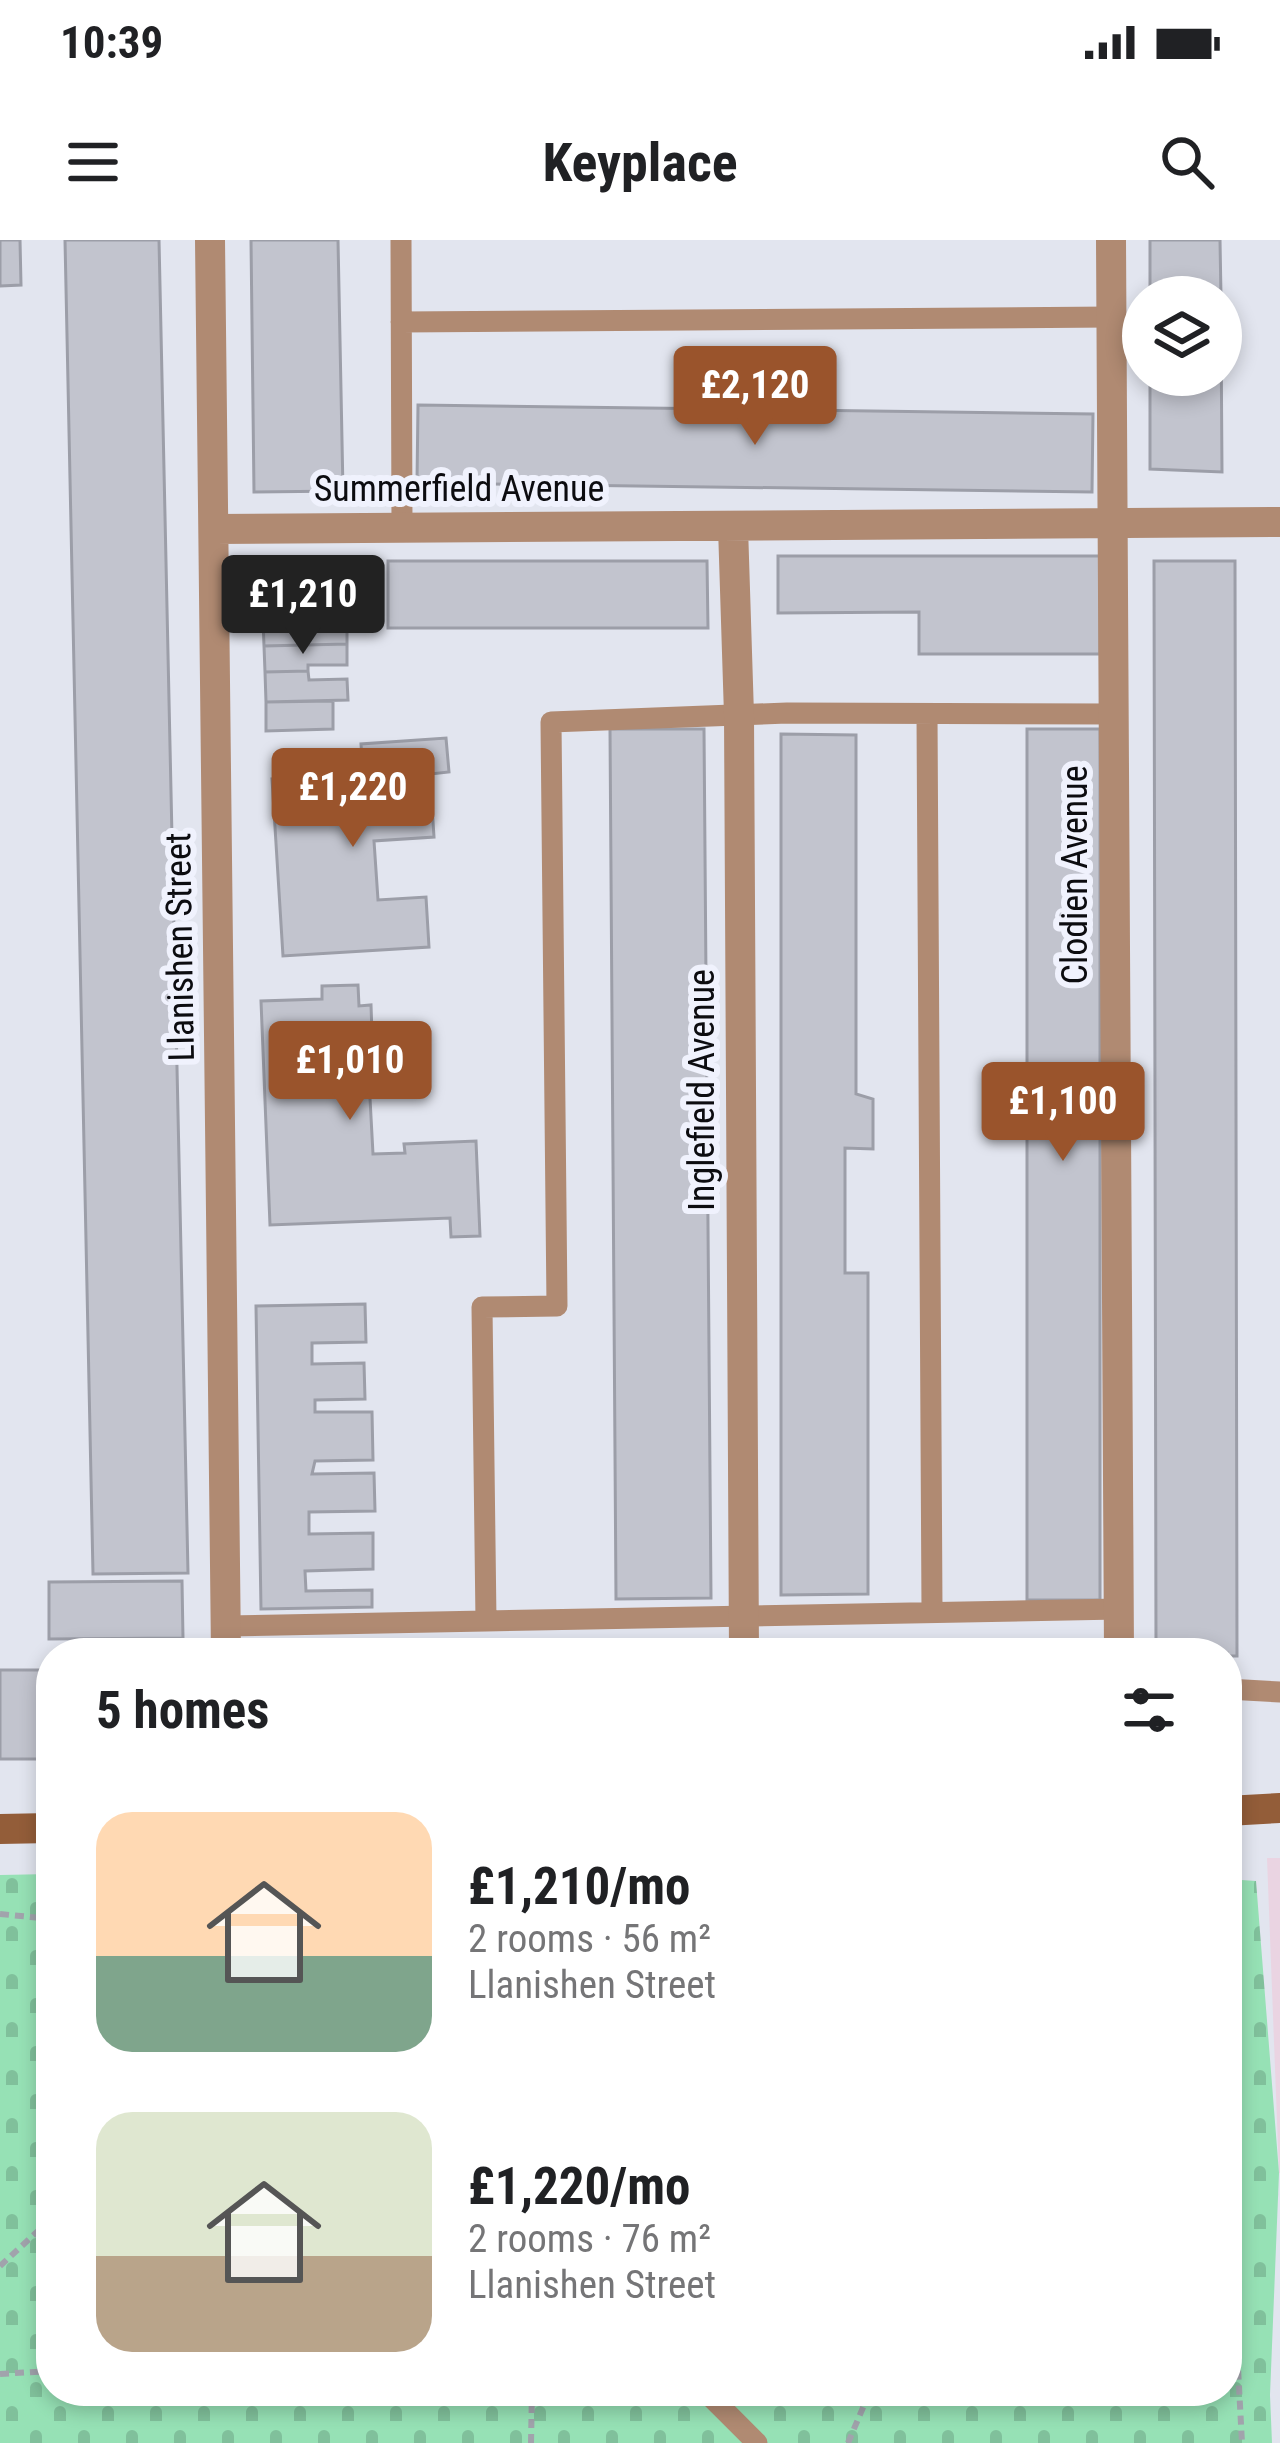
<!DOCTYPE html>
<meta charset="utf-8">
<style>
:root{--surface:#fff;--page:#f2f2f2;--text:#202124;--muted:#757577;--accent:#9a542c}
body{margin:0;font-family:"Roboto Condensed",sans-serif;background:var(--page);color:var(--text);height:100vh;display:flex;flex-direction:column;font-size:45px;white-space:nowrap}
*{box-sizing:border-box;margin:0}
p{font-size:39px;color:var(--muted)}
.icon{flex:none;width:66px;height:66px;fill:none;stroke:currentColor;stroke-width:2;stroke-linecap:round;stroke-linejoin:round}
.map{position:relative;flex:1;overflow:hidden}
.sheet{position:absolute;left:36px;top:1398px;width:1206px;height:768px;display:flex;flex-direction:column;background:var(--surface);border-radius:48px;box-shadow:0 6px 18px #0003}
.sheet>*{flex:none}
.fabs{position:absolute;left:1122px;top:36px;display:grid;gap:24px}
.fabs a{display:grid;place-items:center;width:120px;height:120px;border-radius:50%;background:var(--surface);box-shadow:0 6px 18px #0003;font-size:60px}
.price{position:absolute;translate:-50% -102px;padding:0 27px;border-radius:12px;background:var(--accent);color:#fff;font-size:39px;line-height:78px;filter:drop-shadow(0 3px 6px #0008)}
.price::after{content:'';position:absolute;left:50%;top:72px;width:36px;height:27px;margin-left:-18px;background:inherit;clip-path:polygon(0 0,100% 0,50% 100%)}
.price.current{background:#222;color:#fff}
ul{padding:0;list-style:none}
li{display:flex;align-items:center;gap:36px;height:300px;padding:0 60px}
li span{display:grid;place-items:center;flex:none;width:336px;height:240px;border-radius:36px;color:#555}
li>.icon{margin-inline-start:auto}
span .icon{width:144px;height:144px;fill:#fffc;stroke-width:1}
li b{font-size:51px}
h2{display:flex;justify-content:space-between;align-items:center;height:144px;padding:0 60px;font-size:51px}
.status{display:flex;justify-content:space-between;align-items:center;height:84px;padding:0 60px;background:var(--surface);direction:ltr}
.status svg{height:33px;fill:currentColor}
header{display:flex;justify-content:space-between;align-items:center;height:156px;padding:0 60px;background:var(--surface);font-size:54px;font-weight:700}
.map>svg:first-child{display:block}
.commercial{fill:#ead4e2}
.cemetery{fill:url(#cemetery-stones)}
.building{fill:#c2c4ce;stroke:#9c9ea8;stroke-width:3}
.lines{fill:none;stroke-linecap:round;stroke-linejoin:round}
.path{stroke:#a1a3ac;stroke-width:6;stroke-dasharray:9 6;stroke-linecap:butt}
.lane{stroke:#b08a72;stroke-width:21}
.street{stroke:#b08a72;stroke-width:30}
.secondary{stroke:#935d39;stroke-width:30}
.labels{text-anchor:middle;dominant-baseline:central;stroke-width:12;stroke-linejoin:round;paint-order:stroke}
.street-label{font-size:36px;fill:#0c0c10;stroke:#f0f2fd}
</style>
<div class="status"><b>10:39</b><svg viewBox="0 0 49 12"><path d="M0 12V9h3v3zM5 12V6h3v6zM10 12V3h3v9zM15 12V0h3v12zM26 1h20v11H26zM47 4h2v5h-2z"/></svg></div>
<header><svg class="icon" aria-label="menu" viewBox="0 0 24 24"><path d="M4 6h16M4 12h16M4 18h16"/></svg>Keyplace<svg class="icon" aria-label="search" viewBox="0 0 24 24"><circle cx="10" cy="10" r="6"/><path d="M15 15l6 6"/></svg></header>
<div class="map">
<svg width="1280" height="2203" viewBox="0 0 1280 2203">
<defs>
<pattern id="cemetery-stones" width="16" height="16" patternUnits="userSpaceOnUse" patternTransform="scale(3)"><rect width="16" height="16" fill="#96e1b5"/><path d="M2 7V4a2 2 0 0 1 4 0v3zM10 15v-3a2 2 0 0 1 4 0v3z" fill="#80c09b"/></pattern>
</defs>
<rect width="100%" height="100%" fill="#e2e5ef"/>
<path class="commercial" d="M1267 1618H1280V1933H1279Z"/>
<path class="cemetery" d="M51 1634V2151H1227V1639L1256 1641 1279 1933 1270 2155 1272 2203H0V1635Z"/>
<path class="building" d="M0 0H20L21 45 0 46Z
M65 0H159L188 1333 93 1334Z
M251 0H338L343 251 254 252Z
M1150 0H1220L1221 57H1150Z
M1221 86 1222 232 1150 229V135H1221Z
M418 165 1093 174 1092 252 417 243Z
M778 316H1100V414H919V372L778 373Z
M388 321H707L708 388H388Z
M1154 321H1235L1237 1416H1227V1413H1156Z
M263 322H306L307 331 346 330 347 349 263 350Z
M347 349 348 371 308 372V378L263 379V350Z
M308 378V386H347V404L264 406 263 379Z
M347 404V425H308V431L265 432 264 406Z
M308 431 309 440 347 439 348 460 266 462 265 432Z
M333 461V489L266 491V462Z
M610 489H704L711 1358 616 1359Z
M1027 489H1100V1360H1027Z
M781 494 856 495V854L873 859V909L845 908V1033H868V1354L781 1355Z
M446 498 449 532 430 534 434 597 374 601 378 660 426 657 429 707 283 716 272 539 363 533 361 504Z
M358 745 359 766 371 765 372 794 421 792 423 838 369 840 373 914 405 913 404 904 476 901 480 996 451 997 450 978 270 985 261 761 322 759V746Z
M365 1064 366 1102 312 1103V1124L364 1123 365 1159 315 1160V1172H372L373 1220 315 1221 312 1234 374 1233 375 1271 309 1272V1294L373 1293V1329L305 1331 306 1351 372 1350V1367L261 1369 256 1066Z
M182 1341 183 1398 49 1399V1342Z
M136 1402H194V1413H136Z
M0 1430H51V1519H0Z"/>
<g class="lines">
<path class="path" d="M0 1674 51 1679
M44 1677 51 1699
M1227 1921 1242 2203
M0 2026 51 1979
M0 2134 51 2131
M531 2203 532 2151
M848 2203 870 2151"/>
<path class="lane" d="M401 0 402 287
M401 82 1112 77
M927 474 932 1371
M486 1381 1119 1369
M226 1386 486 1381 482 1067 557 1066 551 482 787 473 1112 474
M1227 1449 1280 1452
M705 2151 757 2203"/>
<path class="street" d="M210 0 226 1413
M1111 0 1119 1413
M733 287 739 475 744 1413
M214 289 1280 282"/>
<path class="secondary" d="M1227 1571 1280 1568
M0 1589 51 1588"/>
</g>
<g class="labels">
<g class="street-label">
<text x="459" y="249">Summerfield Avenue</text>
<text transform="translate(1075 635) rotate(-90)">Clodien Avenue</text>
<text transform="translate(180 707) rotate(-91)">Llanishen Street</text>
<text transform="translate(702 850) rotate(-90)">Inglefield Avenue</text>
</g>
</g>
</svg>
<div class="fabs">
<a><svg class="icon" aria-label="layers" viewBox="0 0 24 24"><path d="M12 4l9 5-9 5-9-5zM3 14l9 5 9-5"/></svg></a>
</div>
<b class="price" style="left:755px;top:208px">£2,120</b>
<b class="price current" style="left:303px;top:417px">£1,210</b>
<b class="price" style="left:353px;top:610px">£1,220</b>
<b class="price" style="left:350px;top:883px">£1,010</b>
<b class="price" style="left:1063px;top:924px">£1,100</b>
<section class="sheet">
<h2>5 homes<svg class="icon" aria-label="filters" viewBox="0 0 24 24"><path d="M4 7h16M4 17h16"/><circle cx="9" cy="7" r="2"/><circle cx="15" cy="17" r="2"/></svg></h2>
<ul>
<li><span style="background:linear-gradient(#ffd9b3 60%,#7fa58c 0)"><svg class="icon" aria-label="home" viewBox="0 0 24 24"><path d="M3 11l9-7 9 7M6 9v11h12V9"/></svg></span><div><b>£1,210/mo</b><p>2 rooms · 56 m²</p><p>Llanishen Street</p></div></li>
<li><span style="background:linear-gradient(#dfe7d0 60%,#b9a48a 0)"><svg class="icon" aria-label="home" viewBox="0 0 24 24"><path d="M3 11l9-7 9 7M6 9v11h12V9"/></svg></span><div><b>£1,220/mo</b><p>2 rooms · 76 m²</p><p>Llanishen Street</p></div></li>
</ul>
</section>
</div>
